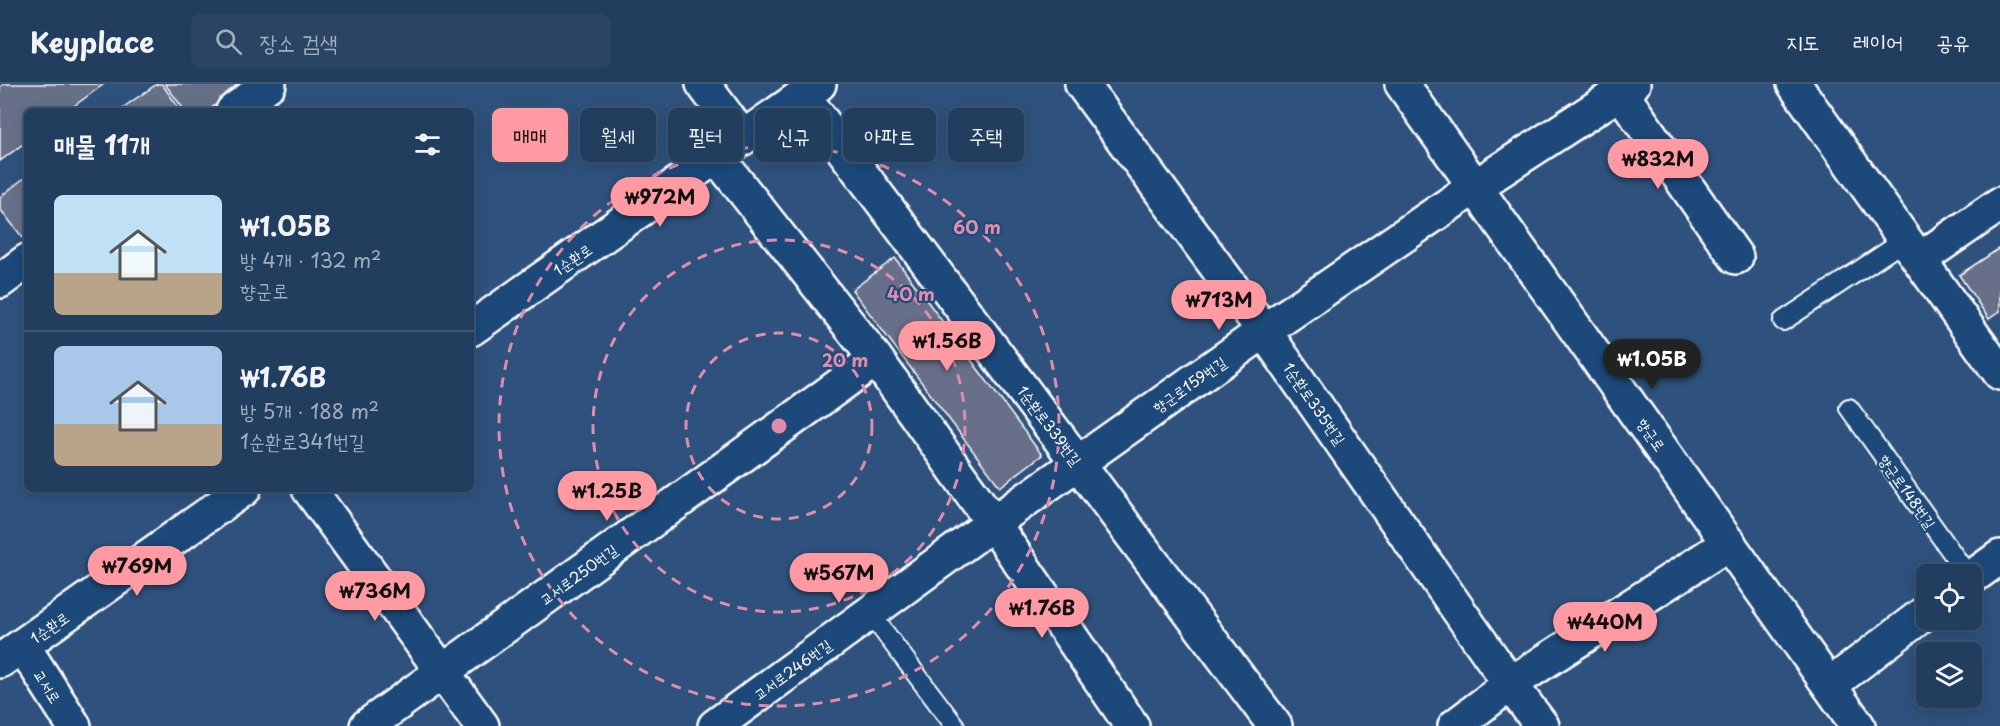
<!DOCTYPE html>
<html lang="ko">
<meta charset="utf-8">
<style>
:root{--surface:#223e5e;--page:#2a4564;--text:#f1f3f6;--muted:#a2aebc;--line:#3f5773;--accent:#ff9aa2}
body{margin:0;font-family:"Playpen Sans","Poor Story",sans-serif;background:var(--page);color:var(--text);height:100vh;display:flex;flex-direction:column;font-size:22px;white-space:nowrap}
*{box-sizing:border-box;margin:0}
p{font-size:20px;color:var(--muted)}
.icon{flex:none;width:33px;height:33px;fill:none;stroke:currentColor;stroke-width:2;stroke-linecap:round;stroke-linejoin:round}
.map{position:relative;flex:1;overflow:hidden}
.side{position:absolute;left:24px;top:24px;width:450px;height:384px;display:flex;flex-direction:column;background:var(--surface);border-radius:9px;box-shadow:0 3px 15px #0003,0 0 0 2px var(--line)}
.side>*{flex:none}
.hud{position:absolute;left:492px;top:24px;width:570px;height:54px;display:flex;gap:12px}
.fabs{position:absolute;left:1916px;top:480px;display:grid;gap:12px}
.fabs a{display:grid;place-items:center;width:66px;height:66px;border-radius:9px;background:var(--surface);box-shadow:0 3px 15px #0003,0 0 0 2px var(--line);font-size:30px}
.price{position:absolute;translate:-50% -51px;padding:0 14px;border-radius:21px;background:var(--accent);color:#111;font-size:20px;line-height:39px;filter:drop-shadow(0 2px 3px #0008)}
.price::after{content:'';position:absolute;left:50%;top:36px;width:18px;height:14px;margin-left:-9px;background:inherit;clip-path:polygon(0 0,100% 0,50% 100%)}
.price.on{background:#222;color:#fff}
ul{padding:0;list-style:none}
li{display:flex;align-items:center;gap:18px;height:150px;padding:0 30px}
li+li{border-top:2px solid var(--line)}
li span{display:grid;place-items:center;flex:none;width:168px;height:120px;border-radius:9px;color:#555}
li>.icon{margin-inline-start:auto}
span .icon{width:72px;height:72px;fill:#fffc;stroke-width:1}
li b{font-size:26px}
h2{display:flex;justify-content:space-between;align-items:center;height:72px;padding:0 30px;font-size:26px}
.pill{padding:0 21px;border-radius:9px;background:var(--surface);box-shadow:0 3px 15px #0003,0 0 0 2px var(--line);font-size:21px;line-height:54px}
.pill.on{background:var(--accent);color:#111}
header{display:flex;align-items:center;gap:36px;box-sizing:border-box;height:84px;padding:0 30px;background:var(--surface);border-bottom:2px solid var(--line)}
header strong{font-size:28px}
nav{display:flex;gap:33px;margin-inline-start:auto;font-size:21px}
.search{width:420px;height:54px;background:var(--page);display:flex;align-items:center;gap:15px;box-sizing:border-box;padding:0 21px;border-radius:9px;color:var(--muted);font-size:22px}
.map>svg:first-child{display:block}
.building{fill:#687089;stroke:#fff;stroke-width:1.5}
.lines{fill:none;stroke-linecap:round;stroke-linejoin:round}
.lane-casing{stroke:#fff;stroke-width:22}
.street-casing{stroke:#fff;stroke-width:38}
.secondary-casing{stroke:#fff;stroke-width:38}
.lane{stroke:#1f4a7a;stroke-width:18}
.street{stroke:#1f4a7a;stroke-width:33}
.secondary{stroke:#1f4a7a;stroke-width:33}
.ring{fill:none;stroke:#e08cad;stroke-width:3;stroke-dasharray:10 8}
.labels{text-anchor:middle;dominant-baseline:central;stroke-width:4.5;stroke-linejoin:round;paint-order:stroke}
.street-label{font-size:15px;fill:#fff;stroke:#1f4a7a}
.centre{fill:#e08cad;stroke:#1f4a7a;stroke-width:3}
.ring-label{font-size:18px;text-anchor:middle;font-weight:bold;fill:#e08cad;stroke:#1f4a7a;stroke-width:4.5;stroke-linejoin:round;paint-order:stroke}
</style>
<header>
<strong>Keyplace</strong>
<div class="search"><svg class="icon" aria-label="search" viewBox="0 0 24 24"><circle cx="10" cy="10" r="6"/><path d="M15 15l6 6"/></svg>장소 검색</div>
<nav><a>지도</a><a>레이어</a><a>공유</a></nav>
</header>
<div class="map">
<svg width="2000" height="642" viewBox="0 0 2000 642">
<rect width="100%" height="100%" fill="#2e527d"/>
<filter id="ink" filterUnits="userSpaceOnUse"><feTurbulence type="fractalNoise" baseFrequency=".0167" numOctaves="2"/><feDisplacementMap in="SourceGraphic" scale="12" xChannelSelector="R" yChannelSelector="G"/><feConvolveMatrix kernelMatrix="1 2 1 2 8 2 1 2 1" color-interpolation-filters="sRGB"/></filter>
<g filter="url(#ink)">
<path class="building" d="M4 0H104L67 27H27V57L0 77V3Z
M157 0H162L181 27H118Z
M165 0H244L207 27H185Z
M24 94 27 99V151L23 154 0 125V113Z
M2000 164V227L1989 235 1959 191Z
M895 174 1042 371 1000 403 852 206Z"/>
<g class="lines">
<g class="lane-casing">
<path id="lane" d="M1783 237 1905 156
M1849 324 1967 490
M870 529 955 642"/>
</g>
<g class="street-casing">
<path id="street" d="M703 0 743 54
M1082 0 1264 247 1510 600 1542 642
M1794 0 2000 289
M1621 9 1736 173
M803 12 1275 642
M233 27 269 0
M717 73 876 275 993 439 1132 642
M1920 175 2000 120
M0 197 27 177
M309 405 482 642
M1971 494 2000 473
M1830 601 1926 528
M367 642 876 275
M715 642 993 439 1264 247 1476 102 1633 0
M1455 642 1510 600 1729 459"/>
</g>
<g class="secondary-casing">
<path id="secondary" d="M1402 0 1858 642
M471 245 819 0
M23 562 74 642
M0 577 244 405"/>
</g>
<use href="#lane" class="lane"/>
<use href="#street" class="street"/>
<use href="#secondary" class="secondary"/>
</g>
</g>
<g class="ring">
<circle cx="779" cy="342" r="93"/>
<circle cx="779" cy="342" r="186"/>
<circle cx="779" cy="342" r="280"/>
</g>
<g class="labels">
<g class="street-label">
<text transform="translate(572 175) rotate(-35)">1순환로</text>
<text transform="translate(1189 300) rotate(-35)">향군로159번길</text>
<text transform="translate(1315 319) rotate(55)">1순환로335번길</text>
<text transform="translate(1050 341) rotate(53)">1순환로339번길</text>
<text transform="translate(1652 350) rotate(55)">향군로</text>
<text transform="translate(1908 407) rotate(55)">향군로148번길</text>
<text transform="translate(578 490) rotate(-36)">교서로250번길</text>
<text transform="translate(49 543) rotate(-35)">1순환로</text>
<text transform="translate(792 585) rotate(-36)">교서로246번길</text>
<text transform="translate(48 602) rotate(58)">교서로</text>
</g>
</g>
<circle cx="779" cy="342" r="9" class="centre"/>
<g class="ring-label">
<text x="977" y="150">60 m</text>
<text x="911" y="217">40 m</text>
<text x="845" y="283">20 m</text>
</g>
</svg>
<div class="fabs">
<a><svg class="icon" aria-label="locate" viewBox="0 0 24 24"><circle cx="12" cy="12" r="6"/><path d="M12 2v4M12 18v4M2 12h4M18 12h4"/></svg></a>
<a><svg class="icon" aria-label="layers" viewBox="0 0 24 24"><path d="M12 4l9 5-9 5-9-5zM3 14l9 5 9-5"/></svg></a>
</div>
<b class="price" style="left:1658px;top:106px">₩832M</b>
<b class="price" style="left:660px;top:144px">₩972M</b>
<b class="price" style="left:1219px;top:247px">₩713M</b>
<b class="price" style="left:947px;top:288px">₩1.56B</b>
<b class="price on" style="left:1652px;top:306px">₩1.05B</b>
<b class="price" style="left:607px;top:438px">₩1.25B</b>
<b class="price" style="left:137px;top:513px">₩769M</b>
<b class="price" style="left:839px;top:520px">₩567M</b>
<b class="price" style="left:375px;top:538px">₩736M</b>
<b class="price" style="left:1042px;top:555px">₩1.76B</b>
<b class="price" style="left:1605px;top:569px">₩440M</b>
<div class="hud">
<a class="pill on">매매</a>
<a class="pill">월세</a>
<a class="pill">필터</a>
<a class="pill">신규</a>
<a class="pill">아파트</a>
<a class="pill">주택</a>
</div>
<section class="side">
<h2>매물 11개<svg class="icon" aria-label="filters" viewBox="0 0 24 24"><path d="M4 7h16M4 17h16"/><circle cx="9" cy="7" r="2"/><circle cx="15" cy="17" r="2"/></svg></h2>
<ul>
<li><span style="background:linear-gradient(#bfe0f5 65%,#b9a48a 0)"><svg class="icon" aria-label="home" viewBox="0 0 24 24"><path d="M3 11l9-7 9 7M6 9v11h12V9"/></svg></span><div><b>₩1.05B</b><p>방 4개 · 132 m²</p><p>향군로</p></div></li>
<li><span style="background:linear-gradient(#a9c7e8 65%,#b9a48a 0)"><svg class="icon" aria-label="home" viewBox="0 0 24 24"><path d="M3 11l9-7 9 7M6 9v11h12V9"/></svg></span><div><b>₩1.76B</b><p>방 5개 · 188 m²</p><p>1순환로341번길</p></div></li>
</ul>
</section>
</div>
